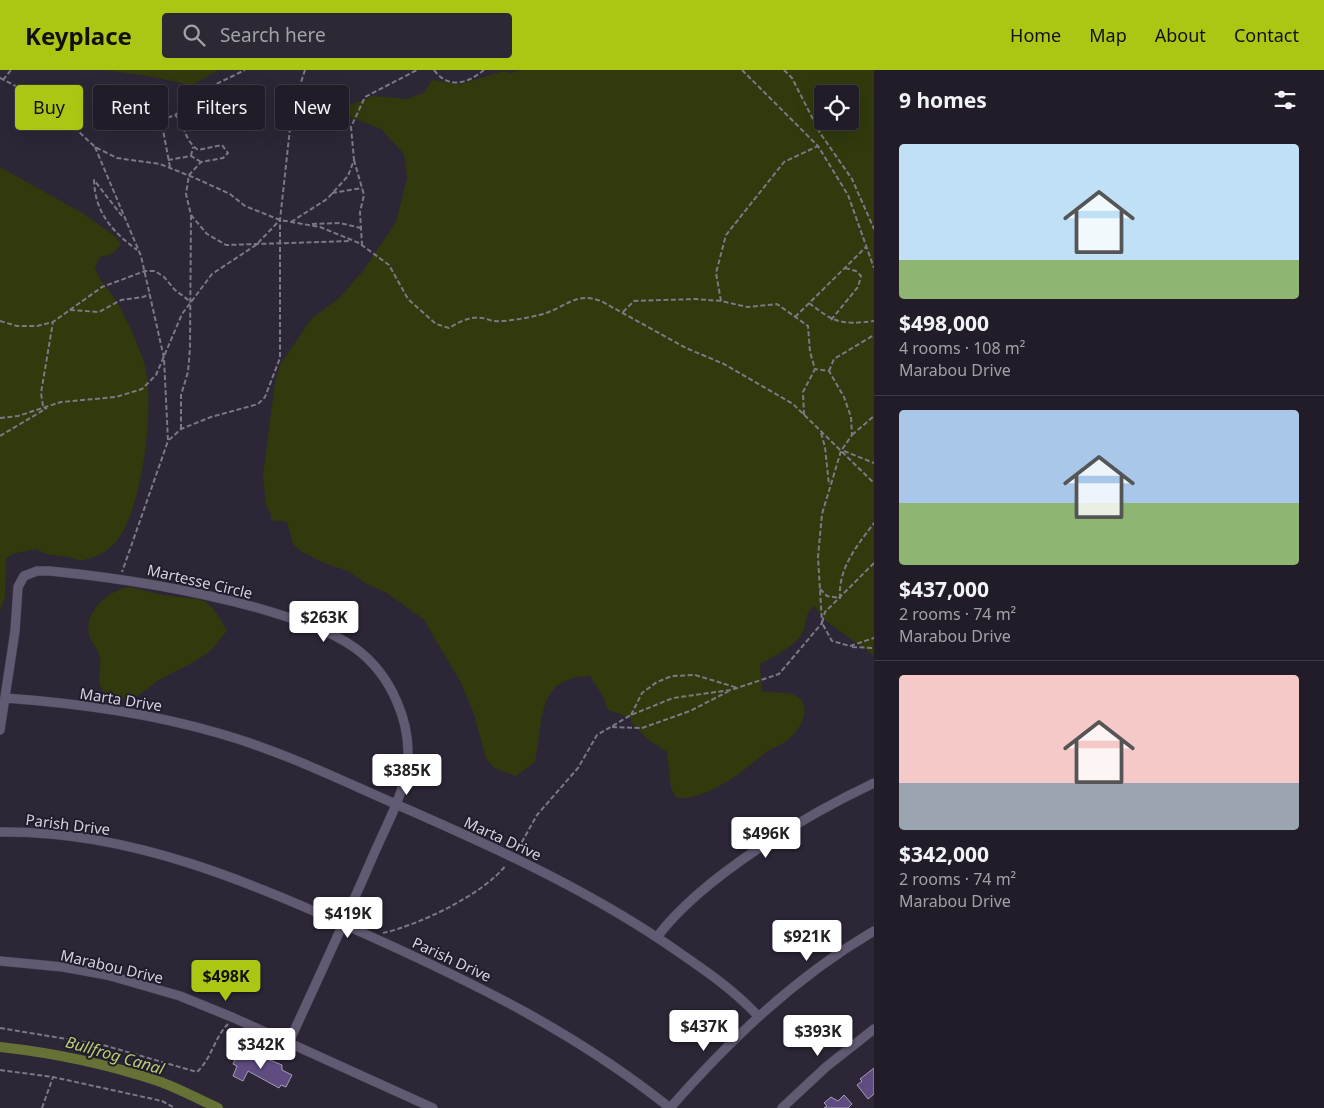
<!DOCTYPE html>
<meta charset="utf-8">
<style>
:root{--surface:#211c28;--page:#2d2934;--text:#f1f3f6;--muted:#a2a1a8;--line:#3e3a45;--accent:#acc613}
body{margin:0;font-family:"Noto Sans",sans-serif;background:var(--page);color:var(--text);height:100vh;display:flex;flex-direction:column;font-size:19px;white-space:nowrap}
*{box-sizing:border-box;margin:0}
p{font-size:16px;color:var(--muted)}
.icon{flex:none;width:28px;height:28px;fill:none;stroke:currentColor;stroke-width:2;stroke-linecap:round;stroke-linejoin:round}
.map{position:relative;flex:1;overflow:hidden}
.details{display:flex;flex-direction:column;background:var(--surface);width:450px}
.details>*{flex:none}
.hud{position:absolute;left:15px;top:15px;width:475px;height:45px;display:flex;gap:10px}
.controls{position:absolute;left:814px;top:15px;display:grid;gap:10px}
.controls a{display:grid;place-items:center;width:45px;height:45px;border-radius:5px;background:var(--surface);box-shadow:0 5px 20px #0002,0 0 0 1px var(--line);font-size:25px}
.price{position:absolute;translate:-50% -42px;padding:0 11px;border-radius:5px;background:#fff;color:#222;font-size:16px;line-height:32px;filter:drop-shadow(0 1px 2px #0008)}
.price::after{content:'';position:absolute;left:50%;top:30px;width:15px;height:11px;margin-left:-8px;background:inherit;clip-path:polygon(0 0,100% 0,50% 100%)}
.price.current{background:var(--accent);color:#111}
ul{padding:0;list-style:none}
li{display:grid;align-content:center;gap:10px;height:265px;padding:0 25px}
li+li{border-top:1px solid var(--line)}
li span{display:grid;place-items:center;height:155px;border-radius:5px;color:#555}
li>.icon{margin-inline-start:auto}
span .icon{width:90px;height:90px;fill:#fffc;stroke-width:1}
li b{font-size:21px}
h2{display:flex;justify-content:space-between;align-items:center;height:60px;padding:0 25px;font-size:21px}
.tag{padding:0 18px;border-radius:5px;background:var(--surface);box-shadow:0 5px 20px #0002,0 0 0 1px var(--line);font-size:18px;line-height:45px}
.tag.current{background:var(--accent);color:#111}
header{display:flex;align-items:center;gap:30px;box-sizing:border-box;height:70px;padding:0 25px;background:var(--accent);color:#111}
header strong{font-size:24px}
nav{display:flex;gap:28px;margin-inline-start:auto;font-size:18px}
.search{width:350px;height:45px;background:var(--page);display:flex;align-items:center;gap:12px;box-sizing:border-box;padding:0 18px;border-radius:5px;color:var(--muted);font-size:19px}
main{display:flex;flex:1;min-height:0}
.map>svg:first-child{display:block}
.green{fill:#31390d;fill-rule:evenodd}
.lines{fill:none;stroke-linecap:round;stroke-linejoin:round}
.canal{stroke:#667235;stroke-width:10}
.building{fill:#5f4d82;stroke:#a49eb2}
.street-casing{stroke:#474251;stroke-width:10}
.path{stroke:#7d7885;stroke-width:2;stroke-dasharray:5 2.5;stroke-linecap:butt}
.street{stroke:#625a73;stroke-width:9}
.labels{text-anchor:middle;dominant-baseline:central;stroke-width:4;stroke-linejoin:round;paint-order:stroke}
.street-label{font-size:15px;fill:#d5d2dc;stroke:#221d2c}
.water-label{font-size:16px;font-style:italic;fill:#bccf75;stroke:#221d2c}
</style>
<header>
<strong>Keyplace</strong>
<div class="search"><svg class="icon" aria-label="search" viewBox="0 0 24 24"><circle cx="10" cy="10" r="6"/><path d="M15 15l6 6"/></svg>Search here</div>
<nav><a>Home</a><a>Map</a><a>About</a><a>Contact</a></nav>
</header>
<main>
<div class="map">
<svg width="874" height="1038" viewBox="0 0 874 1038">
<rect width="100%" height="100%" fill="#2c2636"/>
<path class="green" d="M104 0H219L192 15 147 6Z
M522 0H874V586L826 551 814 536C805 544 806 550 804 560 801 572 771 589 760 594L762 621C768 622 789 623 792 624 816 633 801 660 788 670 781 676 771 678 765 683 743 702 706 731 676 728L671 718 667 682 647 669 631 652V648L608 640 603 626 590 606C535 607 544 653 535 692L516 706 494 698 486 689 474 644 461 613 424 550 387 523 367 514 348 501 324 493 302 482 293 474 287 452 271 450V444L266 436 263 405 275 312 280 295 311 249 339 228 362 202 396 152 407 108 404 84 381 59 348 46 350 35 373 26 408 29 419 24H423L432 10 460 14 504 1 511 3ZM822 24H850V51H822Z
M0 97 84 144 115 166 121 175 112 184 100 187 95 198C99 210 106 216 113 226 125 245 139 274 145 296 155 334 143 446 113 475 107 482 92 489 83 490 78 491 73 488 68 487 55 485 47 486 36 479L12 484 6 489 5 527 0 541Z
M129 517C141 519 152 523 164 525 202 531 207 522 227 561 221 567 216 576 210 581 195 593 177 600 161 609 150 615 140 627 128 629 121 630 112 629 106 624 94 614 102 601 100 588 99 580 93 575 90 568 81 544 108 520 129 517Z"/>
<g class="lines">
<path class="canal" d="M0 977C54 983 107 994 158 1011 178 1018 198 1029 218 1038"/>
</g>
<path class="building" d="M238 983 251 988 255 984 282 995V1000L292 1005 286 1017 281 1015 279 1018 248 1001 243 1011 233 1006 237 996 233 994Z
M874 998V1024L868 1029 857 1015 862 1011 860 1009Z
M844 1025 852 1034 848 1038H824L827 1036 824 1033 831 1027 838 1031Z"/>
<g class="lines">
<g class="street-casing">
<path id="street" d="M5 628C76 633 149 643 218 663 282 681 340 710 400 736 496 778 591 821 677 881 706 901 734 920 758 946
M0 660 15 561 18 517 24 506 37 501H50C121 508 189 519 258 538 291 548 327 558 355 578 391 604 413 654 407 698 402 728 385 758 373 786 346 849 317 911 289 972
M0 762C133 760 254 814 372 867 478 915 578 964 670 1038 730 970 794 908 874 861
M657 867C702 807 806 745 874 713
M0 891 63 897 107 905 180 926 234 948 433 1038
M782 1038 826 997 874 959"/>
</g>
<path class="path" d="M434 0C449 20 468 13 484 0
M742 0 818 76 848 125 874 198
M784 0 792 8 820 63 852 109 874 159
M0 8 47 32 95 77 117 88 160 94 195 108 230 124 245 136 280 150 320 157 359 173 389 195 408 229 436 254 449 258C459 252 470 246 482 248 485 248 489 250 493 251 507 252 526 248 539 245 565 239 574 221 601 231L686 278 724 294 793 334 874 413
M3 10 11 0
M175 45 198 28 206 19 245 0
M95 77 141 186 164 288 168 371 122 502
M191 86 193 77
M168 90 191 86 201 92
M354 90 364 125 360 142 362 175
M170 97 163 60 164 49 175 45C186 55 183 69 198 80L222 75 228 83 223 88 201 92 189 105 186 124 191 145 207 164 226 175 350 171
M332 123 362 118
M122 146 94 110C95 143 112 161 137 180
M291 152 327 129 348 106 354 90 351 57 365 27 417 0
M312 154 340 153 361 158
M809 233C835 253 841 255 874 251
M70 240 99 242 121 230 143 227 150 224
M623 242 634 231 695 229 721 231
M795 247 866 177
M831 250 858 217 861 206 856 201 845 198
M0 251 17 256H37L53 252 102 217 145 201H155L164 207 175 220 191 232
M829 301 834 289 874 265
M43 336 41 323 53 252
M804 345 803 322 815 299 810 282 808 256 777 234 747 237 721 231 716 203 726 165 784 92 818 76
M0 348 18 346 61 332 116 327 142 319 156 305 182 244 212 204 256 175 279 151
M181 359V325L188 302 190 278 191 145
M821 363 825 377 829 415
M852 365 874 346
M0 366 47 338
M169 370 181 359 211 347 258 334 265 327 280 288V150L292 40 305 0
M844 381 874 393
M874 493 825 542 822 553 832 571 850 576 874 568
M820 519 827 526 840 528C838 498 857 476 874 453
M852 577 874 578
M631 645 642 623 657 612 672 606 695 605 738 618
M612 657 642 658 690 641 729 621
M518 779 537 745 578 698 597 665 631 645 673 628 731 620 779 604 822 553 818 487 822 444 841 381 852 365 851 347 844 327 829 301 815 299
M383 863C419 855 484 824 506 795
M0 958 103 975 197 1002C212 988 214 968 228 954
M0 1000 53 1007 162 1031 175 1038
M42 1038 53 1007"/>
<use href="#street" class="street"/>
</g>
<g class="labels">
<g class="street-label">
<text transform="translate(200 511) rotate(13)">Martesse Circle</text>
<text transform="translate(121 629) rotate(9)">Marta Drive</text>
<text transform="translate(68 754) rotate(7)">Parish Drive</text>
<text transform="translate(503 768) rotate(25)">Marta Drive</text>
<text transform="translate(452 889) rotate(25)">Parish Drive</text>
<text transform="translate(112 896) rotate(13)">Marabou Drive</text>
</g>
<g class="water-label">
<text transform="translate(115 985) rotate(16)">Bullfrog Canal</text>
</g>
</g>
</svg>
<div class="controls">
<a><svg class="icon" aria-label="locate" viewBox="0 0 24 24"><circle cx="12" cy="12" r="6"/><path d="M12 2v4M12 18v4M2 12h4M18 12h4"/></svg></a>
</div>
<b class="price" style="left:324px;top:573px">$263K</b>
<b class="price" style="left:407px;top:726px">$385K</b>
<b class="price" style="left:766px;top:789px">$496K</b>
<b class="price" style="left:348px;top:869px">$419K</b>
<b class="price" style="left:807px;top:892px">$921K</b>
<b class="price current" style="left:226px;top:932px">$498K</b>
<b class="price" style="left:704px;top:982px">$437K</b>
<b class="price" style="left:818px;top:987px">$393K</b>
<b class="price" style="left:261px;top:1000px">$342K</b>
<div class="hud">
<a class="tag current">Buy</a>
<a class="tag">Rent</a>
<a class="tag">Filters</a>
<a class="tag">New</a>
</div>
</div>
<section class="details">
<h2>9 homes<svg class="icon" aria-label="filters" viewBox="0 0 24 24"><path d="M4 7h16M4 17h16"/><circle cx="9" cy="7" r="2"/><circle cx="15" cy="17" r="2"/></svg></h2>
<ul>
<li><span style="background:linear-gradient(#bfe0f5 75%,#8fb573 0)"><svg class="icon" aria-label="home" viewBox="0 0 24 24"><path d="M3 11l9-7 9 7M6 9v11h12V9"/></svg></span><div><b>$498,000</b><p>4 rooms · 108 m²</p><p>Marabou Drive</p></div></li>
<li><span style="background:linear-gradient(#a9c7e8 60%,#8fb573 0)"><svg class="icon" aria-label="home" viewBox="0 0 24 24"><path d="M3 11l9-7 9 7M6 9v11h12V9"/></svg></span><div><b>$437,000</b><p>2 rooms · 74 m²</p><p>Marabou Drive</p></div></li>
<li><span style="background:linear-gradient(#f6c9c9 70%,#9aa5b1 0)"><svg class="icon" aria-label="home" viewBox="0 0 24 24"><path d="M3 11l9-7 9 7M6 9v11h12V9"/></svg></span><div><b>$342,000</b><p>2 rooms · 74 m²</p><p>Marabou Drive</p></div></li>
</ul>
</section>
</main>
